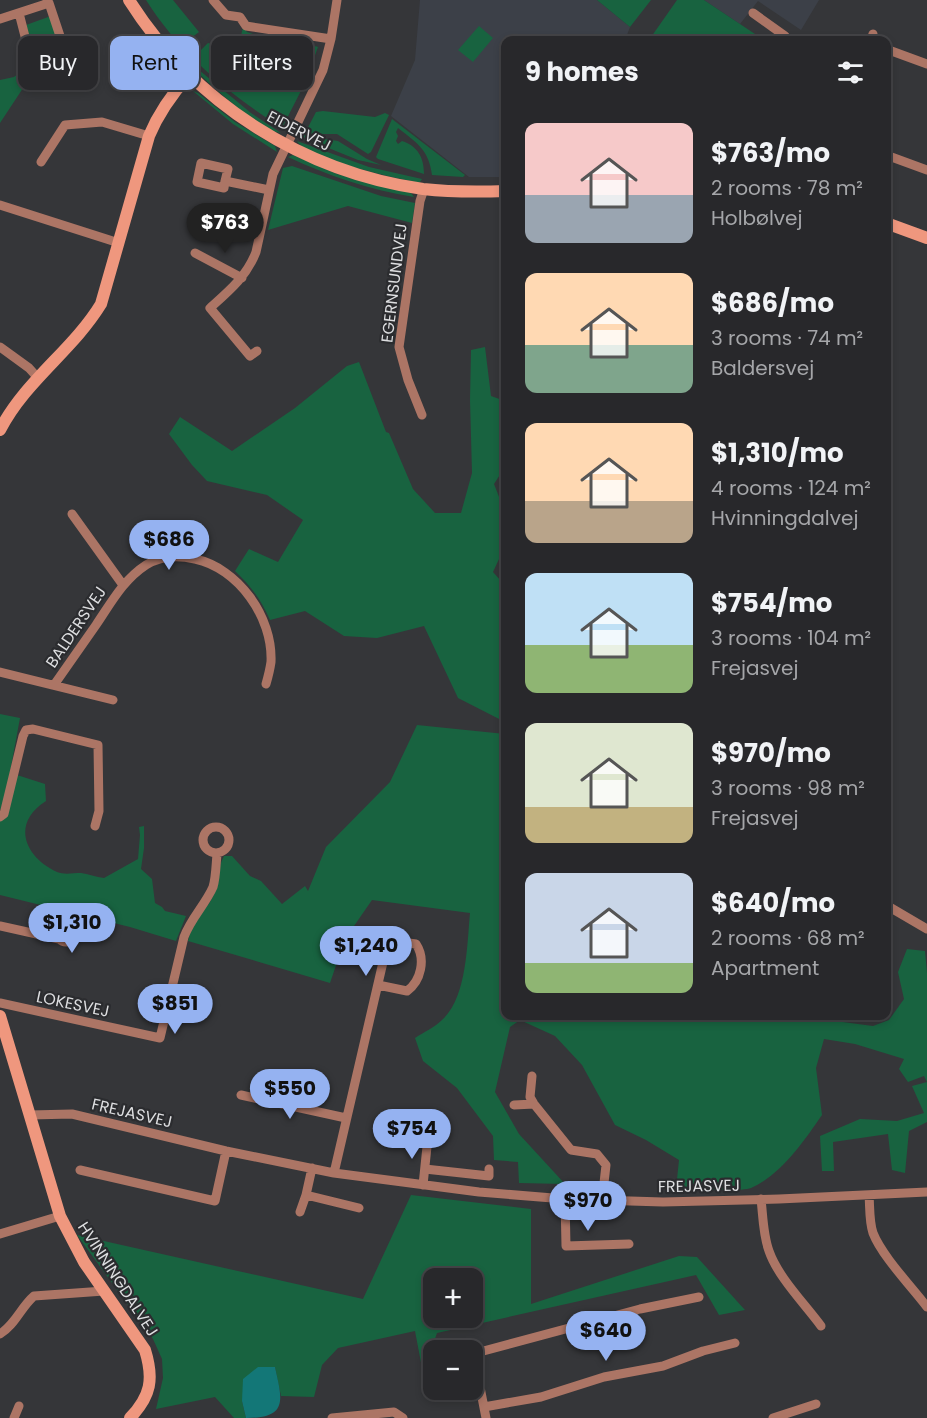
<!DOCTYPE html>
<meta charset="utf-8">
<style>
:root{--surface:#28282b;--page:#303033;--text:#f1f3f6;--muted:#a5a6a9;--line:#444447;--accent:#95b2f1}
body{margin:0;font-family:Poppins,sans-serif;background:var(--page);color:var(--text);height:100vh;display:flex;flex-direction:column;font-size:22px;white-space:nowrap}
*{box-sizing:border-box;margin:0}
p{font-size:20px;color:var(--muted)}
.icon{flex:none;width:33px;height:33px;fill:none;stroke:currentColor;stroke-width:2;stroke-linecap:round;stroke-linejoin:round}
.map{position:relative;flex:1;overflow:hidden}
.side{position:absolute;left:501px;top:36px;width:390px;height:984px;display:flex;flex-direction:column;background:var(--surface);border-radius:12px;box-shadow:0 3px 9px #0003,0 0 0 2px var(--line)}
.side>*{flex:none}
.banner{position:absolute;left:18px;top:36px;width:393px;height:54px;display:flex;gap:12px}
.controls{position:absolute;left:423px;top:1268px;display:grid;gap:12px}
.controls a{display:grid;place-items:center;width:60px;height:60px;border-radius:12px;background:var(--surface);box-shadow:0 3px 9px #0003,0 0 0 2px var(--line);font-size:30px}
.price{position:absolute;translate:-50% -51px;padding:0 14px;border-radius:21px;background:var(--accent);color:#111;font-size:20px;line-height:39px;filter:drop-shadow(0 2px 3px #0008)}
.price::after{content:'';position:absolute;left:50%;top:36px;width:18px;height:14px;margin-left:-9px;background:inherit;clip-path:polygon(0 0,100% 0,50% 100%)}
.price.active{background:#222;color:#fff}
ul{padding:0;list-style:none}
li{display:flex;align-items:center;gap:18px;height:150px;padding:0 24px}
li span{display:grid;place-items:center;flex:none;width:168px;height:120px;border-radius:12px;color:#555}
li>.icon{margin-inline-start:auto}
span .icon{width:72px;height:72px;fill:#fffc;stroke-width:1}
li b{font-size:26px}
h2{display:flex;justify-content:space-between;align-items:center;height:72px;padding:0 24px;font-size:26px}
.pill{padding:0 21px;border-radius:12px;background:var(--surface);box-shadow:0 3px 9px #0003,0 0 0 2px var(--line);font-size:21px;line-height:54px}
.pill.active{background:var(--accent);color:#111}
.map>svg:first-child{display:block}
.built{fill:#3c4048}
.green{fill:#186340;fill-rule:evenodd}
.water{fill:#137777}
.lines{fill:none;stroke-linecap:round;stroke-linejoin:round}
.street{stroke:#ac7565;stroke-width:9}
.secondary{stroke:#ef977e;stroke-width:12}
.labels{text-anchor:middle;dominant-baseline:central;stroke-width:4.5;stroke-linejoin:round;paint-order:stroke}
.street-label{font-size:16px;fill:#dddee0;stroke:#2b2c2f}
</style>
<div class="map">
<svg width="927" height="1418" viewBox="0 0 927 1418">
<rect width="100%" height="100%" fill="#353639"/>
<path class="built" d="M420 0H597L630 27 625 40H506L505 177H469L391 116 415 60Z
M704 0H819L801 30 758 1 740 24Z"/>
<path class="green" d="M146 0H173L199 32 191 38 200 51 208 43 238 49 243 27 247 32 253 34 249 37 255 44 247 49 277 84 301 66 300 64 304 60 301 55 308 49 305 43 318 47 305 83 282 128C229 94 180 54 146 0Z
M597 0H651L630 27Z
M677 0H704L764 40H649Z
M51 16 58 38 49 51 44 53 33 49 26 25Z
M479 26 493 38 473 62 458 50Z
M24 55 42 62 33 73 0 123V80L14 77 23 70Z
M199 70 251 113 281 133C261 131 213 87 197 72Z
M193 91 198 93 235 122 275 146 277 152 233 124Z
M323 111 375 117 385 113 389 115 371 152 368 154 337 134H323L315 142 303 137 316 112Z
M392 119 465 175 463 177 432 175C429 150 417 143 398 128L396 132 398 136 396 141 398 144 402 141C418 146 424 158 424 174L378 159 376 157Z
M325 139 338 141 367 159 381 165 358 160 321 145Z
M297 141 369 167 422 179 420 182H416C395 178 307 159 297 141Z
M293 155 337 174 411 193 414 197C370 190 329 176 288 157Z
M292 166 381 196 415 203 412 223 348 206 268 230 283 168Z
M485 347 491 396 505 401V467L494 484 505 512 506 544 493 572 501 581 505 582V722L458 698 424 626 377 638 344 636 305 611 270 620C261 600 251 586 235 571L249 549 278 562 303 520 267 495 207 481 192 465 169 434 180 417 232 451 295 408 347 366 359 362 386 432 389 433 413 489 435 513H461L472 473 470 400 471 350Z
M0 714 20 718 6 794 0 811Z
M417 725 505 734 506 1016H797L873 1026 889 1020 904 999 898 972 907 949 925 951 927 973V1122L909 1131 905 1173 892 1170 888 1134 833 1142 834 1171H822L820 1136 860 1119 897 1121 924 1113 912 1086 927 1082 924 1076 908 1082 899 1069 904 1059 855 1044 824 1039 816 1068 822 1115C804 1141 781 1175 751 1188 742 1192 690 1189 676 1189L679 1160 646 1140 615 1125 582 1065 555 1036 520 1020 510 1027 495 1092 519 1134 565 1184 519 1183 518 1162 494 1160 493 1136 457 1088 423 1061 415 1038C424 1032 435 1027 442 1020 467 998 467 944 470 913L372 900 345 939 330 983 188 941C190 932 194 923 199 915 204 909 210 904 213 896 219 884 217 868 224 856H232L250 876 261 881 282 904 305 886 308 891 326 847 390 782Z
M17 775 45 784 46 801C11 823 24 857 57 872 64 875 73 873 81 873 88 874 96 877 104 878L138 859 140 835 139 827 144 826V848L141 869 152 879 155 903 162 907 165 911 186 916 176 941 130 927 0 895V821Z
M411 1195 531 1209V1304L679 1256 697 1257 745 1310 719 1315 696 1275 437 1333 423 1373 415 1331 338 1348 322 1365 314 1397 281 1396 275 1367 242 1401 246 1418H234L215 1397 156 1409 163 1378 162 1359 153 1339 77 1235 363 1299ZM434 1278H472V1317H434Z"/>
<path class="water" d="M258 1367H275C282 1399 289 1418 246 1418L242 1401 243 1379Z"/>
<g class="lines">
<path class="street" d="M213 0 226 15 240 17 246 26 331 39
M19 13 29 52 49 58 61 39 49 3
M753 13 785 36 782 40
M0 19 49 3 47 0
M871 40 873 34
M886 49 927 64
M886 155 927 170
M41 162 65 125 102 122 149 136
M225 181 224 188 197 182 201 163 228 169 225 181 269 190
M0 205 119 243
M195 253 242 278
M0 347 29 368 38 378
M257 351 250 356 210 308C229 291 247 276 256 252L273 174 323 70 331 39 337 0
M422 415 408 380 399 347 420 201 424 189
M72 514 123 585
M0 672 113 700
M54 685C68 665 82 645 96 625 111 603 123 580 146 565 160 556 178 555 195 559 238 568 273 617 271 662 270 669 268 677 266 684
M0 817 4 814 23 736 26 730 33 729 98 745 99 811 95 826
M203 840a13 13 0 1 1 26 0a13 13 0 1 1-26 0Z
M886 905 927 929
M57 933a9 9 0 1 1 18 0a9 9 0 1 1-18 0Z
M0 926 59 939
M0 1003 160 1038 184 937C191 918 205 905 213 887 216 877 216 864 217 854
M532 1076 530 1097 534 1104 571 1150 597 1154 606 1165 602 1201
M241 1095 346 1118
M514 1105 534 1104
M30 1115 72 1114 226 1151 334 1173 479 1192 565 1199 663 1202 779 1199 927 1192
M312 1168 306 1195 359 1208
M425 1169 489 1176V1169
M80 1170 215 1201 226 1151
M334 1173 387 945 394 941 416 944C426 959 421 981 407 991L378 985
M423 1185 428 1137
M869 1195C870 1207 869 1221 873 1233 882 1256 911 1286 927 1307
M565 1199 566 1246 629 1244
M761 1199C763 1216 763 1235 769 1251 778 1277 804 1303 821 1326
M300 1212 306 1195
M0 1234 60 1216
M0 1334C15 1325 21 1307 34 1296L104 1291
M484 1407 541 1397 604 1377 663 1366 703 1351 735 1343
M14 1418 19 1406
M332 1418 394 1412 403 1418
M486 1418 474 1356 476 1353 640 1309 699 1297
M773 1418 816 1404"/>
<path class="secondary" d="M129 0C194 103 303 172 423 189 450 192 478 192 506 191
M886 223 927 238
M0 430C25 381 73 350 101 304L149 136C159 112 172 94 189 75
M0 1016 60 1216 84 1262 145 1350C154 1379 151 1396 130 1418"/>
</g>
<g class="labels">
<g class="street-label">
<text transform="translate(299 131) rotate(27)">EIDERVEJ</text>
<text transform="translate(394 283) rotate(-83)">EGERNSUNDVEJ</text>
<text transform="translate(76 627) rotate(-56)">BALDERSVEJ</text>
<text transform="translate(73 1004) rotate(12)">LOKESVEJ</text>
<text transform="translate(132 1113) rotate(13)">FREJASVEJ</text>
<text transform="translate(699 1186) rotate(-1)">FREJASVEJ</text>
<text transform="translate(118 1279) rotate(57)">HVINNINGDALVEJ</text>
</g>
</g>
</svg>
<div class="controls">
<a>+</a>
<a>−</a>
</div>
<b class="price active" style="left:225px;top:254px">$763</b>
<b class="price" style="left:169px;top:571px">$686</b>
<b class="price" style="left:72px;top:954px">$1,310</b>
<b class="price" style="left:366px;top:977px">$1,240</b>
<b class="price" style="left:175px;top:1035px">$851</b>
<b class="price" style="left:290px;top:1120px">$550</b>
<b class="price" style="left:412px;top:1160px">$754</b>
<b class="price" style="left:588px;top:1232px">$970</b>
<b class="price" style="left:606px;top:1362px">$640</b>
<div class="banner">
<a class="pill">Buy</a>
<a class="pill active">Rent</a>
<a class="pill">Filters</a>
</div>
<section class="side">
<h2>9 homes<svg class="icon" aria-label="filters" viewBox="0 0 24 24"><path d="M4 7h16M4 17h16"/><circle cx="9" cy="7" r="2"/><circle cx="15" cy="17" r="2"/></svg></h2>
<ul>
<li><span style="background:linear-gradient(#f6c9c9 60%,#9aa5b1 0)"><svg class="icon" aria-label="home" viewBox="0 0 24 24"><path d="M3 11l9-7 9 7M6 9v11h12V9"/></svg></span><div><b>$763/mo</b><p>2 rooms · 78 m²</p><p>Holbølvej</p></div></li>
<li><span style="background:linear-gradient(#ffd9b3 60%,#7fa58c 0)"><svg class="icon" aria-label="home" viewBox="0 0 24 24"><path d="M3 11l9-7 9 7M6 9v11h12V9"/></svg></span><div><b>$686/mo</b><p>3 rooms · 74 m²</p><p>Baldersvej</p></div></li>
<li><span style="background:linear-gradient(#ffd9b3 65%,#b9a48a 0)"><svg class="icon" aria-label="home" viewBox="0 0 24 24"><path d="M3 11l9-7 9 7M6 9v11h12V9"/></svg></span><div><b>$1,310/mo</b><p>4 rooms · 124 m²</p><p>Hvinningdalvej</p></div></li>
<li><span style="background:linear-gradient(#bfe0f5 60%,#8fb573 0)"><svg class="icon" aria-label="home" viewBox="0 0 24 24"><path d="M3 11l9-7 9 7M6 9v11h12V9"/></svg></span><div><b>$754/mo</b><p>3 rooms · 104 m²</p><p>Frejasvej</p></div></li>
<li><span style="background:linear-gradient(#dfe7d0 70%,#c2b280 0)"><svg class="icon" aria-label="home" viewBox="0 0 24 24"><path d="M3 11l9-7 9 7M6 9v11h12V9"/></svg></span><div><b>$970/mo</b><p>3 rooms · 98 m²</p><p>Frejasvej</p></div></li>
<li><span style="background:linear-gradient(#c9d6e8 75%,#8fb573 0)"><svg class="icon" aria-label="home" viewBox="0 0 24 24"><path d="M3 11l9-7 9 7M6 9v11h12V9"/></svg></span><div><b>$640/mo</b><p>2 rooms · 68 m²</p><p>Apartment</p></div></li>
</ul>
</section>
</div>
